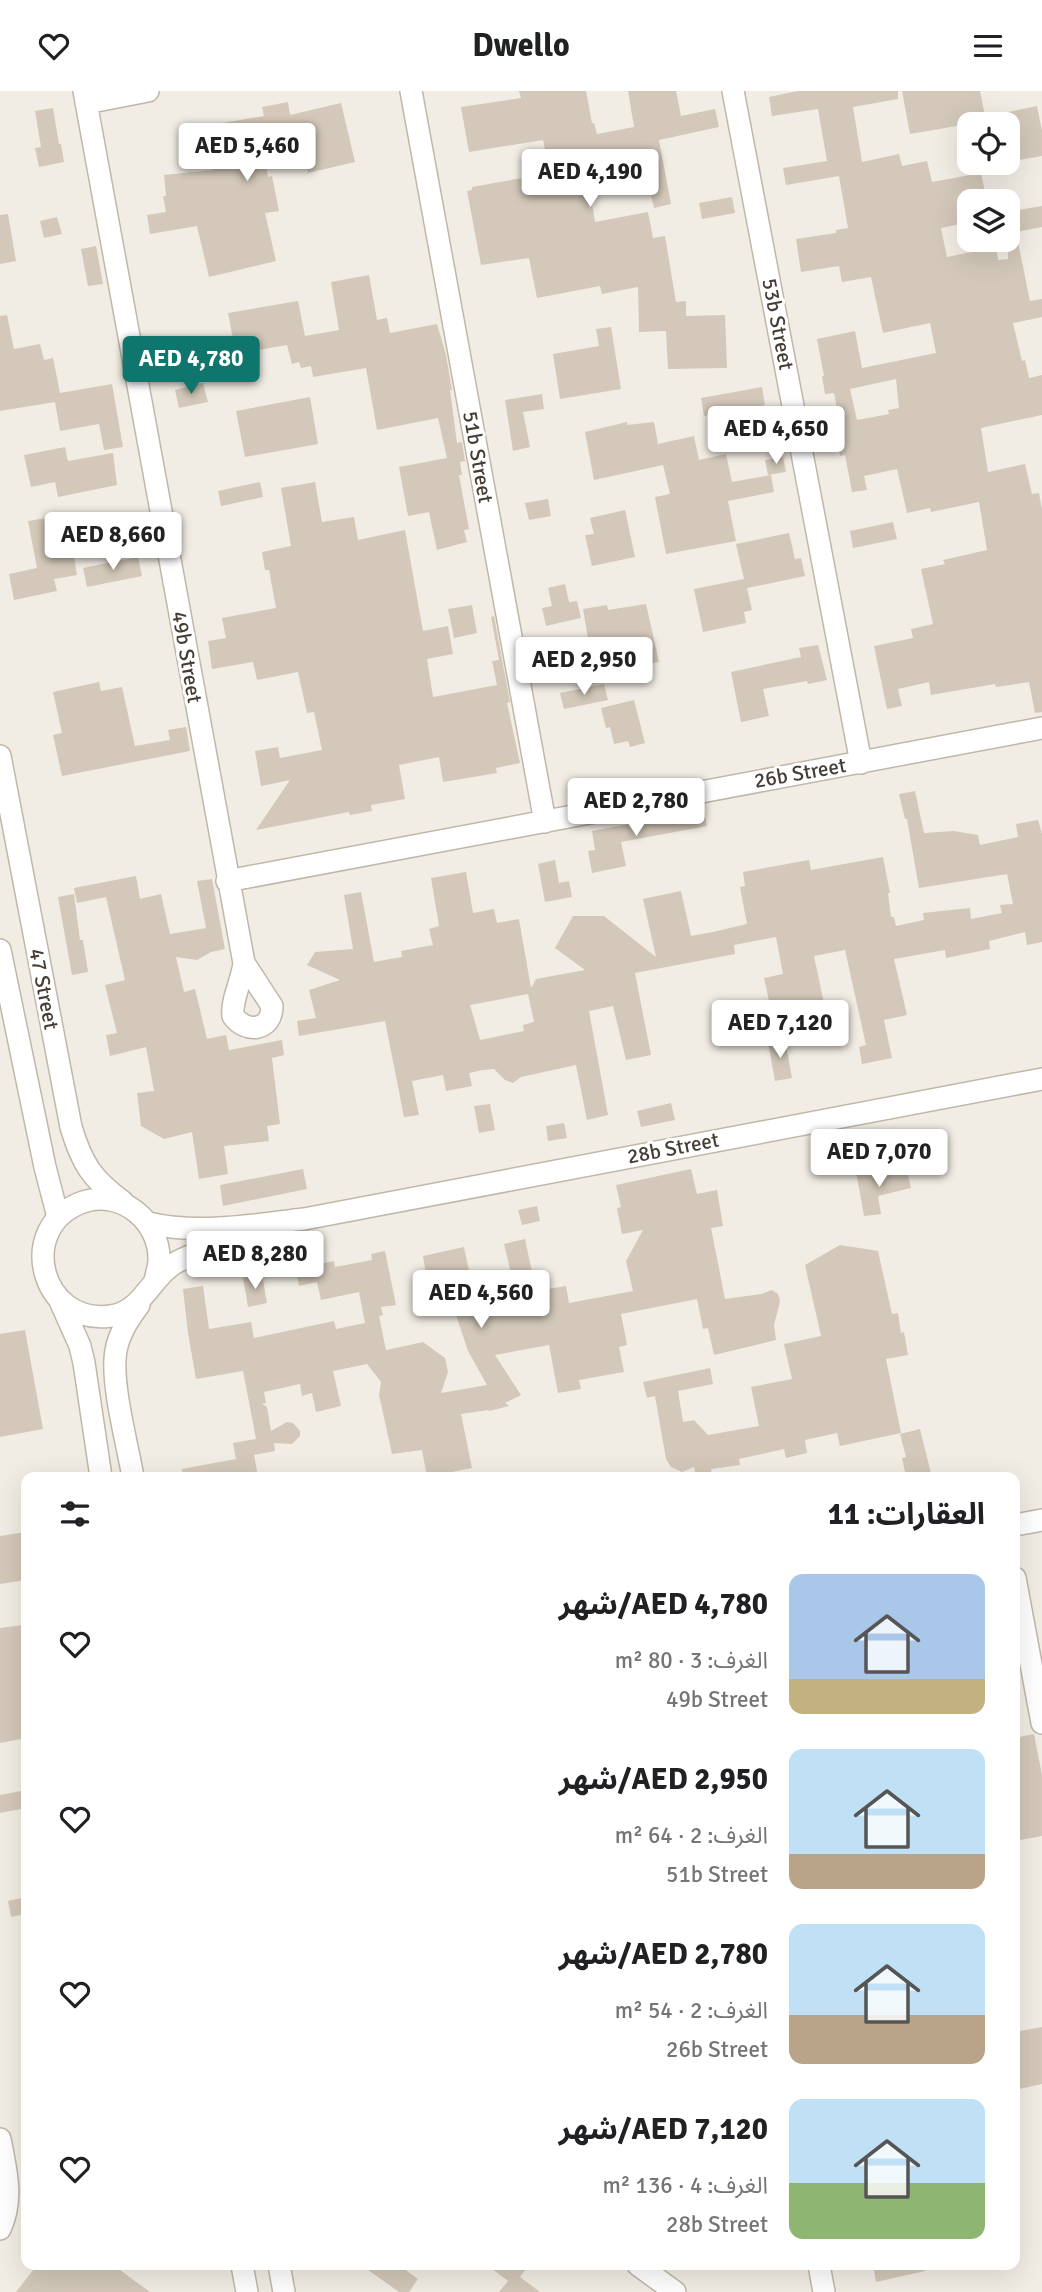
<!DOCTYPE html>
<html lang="ar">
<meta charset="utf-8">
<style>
:root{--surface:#fff;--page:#f2f2f2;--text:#202124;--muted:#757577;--accent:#0f766e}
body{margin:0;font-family:Signika,"Noto Sans Arabic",sans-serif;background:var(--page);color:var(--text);direction:rtl;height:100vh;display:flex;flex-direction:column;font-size:26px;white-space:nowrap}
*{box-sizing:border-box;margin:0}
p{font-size:23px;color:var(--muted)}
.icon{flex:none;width:38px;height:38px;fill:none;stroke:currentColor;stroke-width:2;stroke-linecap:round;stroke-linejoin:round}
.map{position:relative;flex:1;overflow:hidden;direction:ltr}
.sheet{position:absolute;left:21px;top:1381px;width:999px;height:798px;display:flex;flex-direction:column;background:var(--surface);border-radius:14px;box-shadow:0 7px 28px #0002;direction:rtl}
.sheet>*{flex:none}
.fabs{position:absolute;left:957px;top:21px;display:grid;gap:14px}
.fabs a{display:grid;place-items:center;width:63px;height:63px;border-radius:14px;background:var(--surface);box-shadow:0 7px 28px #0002;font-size:35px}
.price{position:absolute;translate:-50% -60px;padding:0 16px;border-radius:7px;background:#fff;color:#222;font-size:23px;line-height:46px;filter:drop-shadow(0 2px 4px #0008)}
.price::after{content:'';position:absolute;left:50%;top:42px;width:21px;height:16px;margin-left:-10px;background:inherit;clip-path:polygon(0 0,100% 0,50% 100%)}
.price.selected{background:var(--accent);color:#fff}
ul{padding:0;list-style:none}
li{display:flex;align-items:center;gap:21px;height:175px;padding:0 35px}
li span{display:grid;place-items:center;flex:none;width:196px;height:140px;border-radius:14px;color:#555}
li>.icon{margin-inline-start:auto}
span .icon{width:84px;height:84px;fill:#fffc;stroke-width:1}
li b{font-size:30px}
h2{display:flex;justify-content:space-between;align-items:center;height:84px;padding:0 35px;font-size:30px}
header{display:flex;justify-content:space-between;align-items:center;height:91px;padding:0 35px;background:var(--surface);font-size:32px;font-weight:700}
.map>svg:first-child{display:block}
.building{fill:#d3c8b9;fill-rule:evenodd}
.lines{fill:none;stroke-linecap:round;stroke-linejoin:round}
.minor-casing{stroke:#c0b7a9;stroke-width:24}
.minor{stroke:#fff;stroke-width:21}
.labels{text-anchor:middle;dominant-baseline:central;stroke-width:6;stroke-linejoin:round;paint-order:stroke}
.street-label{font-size:21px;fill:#443d34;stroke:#fff}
</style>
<header><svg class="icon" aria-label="menu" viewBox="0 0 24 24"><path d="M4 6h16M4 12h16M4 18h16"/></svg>Dwello<svg class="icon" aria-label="heart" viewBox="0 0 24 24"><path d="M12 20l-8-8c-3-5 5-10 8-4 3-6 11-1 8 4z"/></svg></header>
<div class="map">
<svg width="1042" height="2201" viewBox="0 0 1042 2201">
<rect width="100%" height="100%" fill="#f2ede4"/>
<path class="building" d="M519 0H586L592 32H594L597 43 634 36 628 0H676L681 25 715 18 719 36 659 49 671 113 654 117 648 91 627 95 623 74 587 81 595 131 648 121 653 147 665 145 676 211 686 210V225L725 224 727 277 668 278 666 240 639 241 638 196 602 203 600 195 537 207 529 167 481 174 467 100 472 99V96L550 82 543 49 469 61 461 16 521 7Z
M798 0H898V8L853 16 862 71 899 63 902 75 927 70 932 91 981 82 987 110H970V131L941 137 947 166 996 156 998 169 1008 168V121L1042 115V136L1016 141 1030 210 1042 208V226L1013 232 1022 270 1025 269 1029 287 1042 284V324L981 337 988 381 1025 373 1032 403 1039 402 1042 419V621L1035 622 1029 591 996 596 995 593 931 604 929 591 898 598 902 615 887 618 874 555 913 547 911 538 933 533 921 478 945 473 943 469 987 459 979 411 931 421 930 417 907 422 897 378 864 385 867 399 852 401 845 364 840 365 834 334 840 333 834 302 825 303 822 285H824L817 248 855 240 862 277 936 262 930 232 883 242 871 186 842 191 839 175 801 181 796 148 836 142V139L848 137 839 85 786 94 783 77 827 70 818 18 772 25 769 6ZM896 288 899 317 888 319 889 323 857 329 850 298Z
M902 0H980L986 30 910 43Z
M288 11 290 24 341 12 355 71 308 82 299 44 262 51 268 86 272 85 279 120 265 122 276 170 209 186 197 135 150 143 147 124 166 121 163 105H166L164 84 213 79 205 35 264 25 262 16Z
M1037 15 1042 40V65L1008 71V21Z
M53 17 59 53H61L64 71 39 76 35 57 41 56 35 20Z
M732 106 735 122 702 128 699 112Z
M8 123 16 170 0 173V124Z
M57 126 62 143 44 147 40 130Z
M96 155 103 193 88 195 81 158Z
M369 184 377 229 387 227 390 242 437 233 446 264 452 299H450L457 352 462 351 465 370 460 371 462 384H459L469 438 464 439 467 451 437 459 429 421 408 425 399 376 447 367 438 327 377 339 366 277 313 286 311 275 301 277 299 271 292 273 287 254 236 263 228 222 298 210 305 245 339 239 331 191Z
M7 224 14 258 40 253 44 269 53 267 60 302 112 293 123 356 104 359 99 333 60 340 55 311 0 320V225Z
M611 236 621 298 560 308 553 263 599 255 596 238Z
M203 292 208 311 179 317 175 299Z
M762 296 765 314 704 325 701 307Z
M542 303 544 318 523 321 530 356 513 360 505 309Z
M310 306 318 353 245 366 236 320Z
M627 331V334L654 331 658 353 694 345 699 369 726 363 732 391 771 384 774 401 728 410 736 450 666 463 655 406 670 403 663 374 594 389 585 341Z
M65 356 68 370 113 362 117 394 58 406 55 391 31 396 24 364Z
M783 366 786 381 768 384 765 369Z
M260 391 263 406 221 415 218 400Z
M315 391 322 431 354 426 358 449 405 439 423 540 448 535 453 563 427 568 433 606 497 594 492 570 499 569 491 526 494 525 510 611 507 612 520 672 496 677 497 682 443 691 439 666 399 674 405 708 371 714 372 720 350 724 349 721 256 739 290 689 261 695 255 660 278 656 280 667 322 659 314 621 307 622 298 581 257 589 253 571 212 578 208 550 226 547 222 527 276 517 269 479H265L262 461 291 455 281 397Z
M548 408 551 425 529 429 525 412Z
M625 419 635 466 592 475 585 444 594 443 590 427Z
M67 424 77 484 54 488 57 500 14 509 9 483 37 477 28 430Z
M893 431 897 448 853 457 850 440Z
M789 442 795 468 801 467 805 485 747 497 752 519 744 521 746 532 703 541 694 498 744 488 736 453Z
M138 466 142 485 87 496 83 477Z
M565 493 569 511 577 510 581 527 546 535 542 517 552 515 548 497Z
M646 513 659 571 594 582 583 518 607 514 608 519Z
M472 514 477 542 454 547 448 518Z
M818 554 827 589 808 593 807 590 763 598 769 625 741 631 731 581 801 566 799 557Z
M99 591 101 600 122 596 135 655 170 649 168 639 186 636 190 660 62 685 53 644 62 642 53 601Z
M604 593 608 609 564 618 560 602Z
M634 609 645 652 630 656 628 650 614 653 610 636 606 637 601 617Z
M915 700 924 742 954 740 978 744 980 754 1018 746 1016 733 1038 729 1042 743V851L1027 854 1025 841 989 850 990 858 946 867 945 859 894 868 907 924 884 929 892 967 862 973 859 956 866 954 845 859 814 865 829 936 777 946 764 887 783 883 776 846 734 854 735 863 635 882 651 964 626 969 613 915 589 920 608 1024 587 1029 576 974 521 986 513 992 505 989 494 978 483 979 469 982 472 995 446 1000 443 984 412 990 419 1024 404 1026 385 930 299 945 297 930 316 927 309 899 340 889 307 874 315 861 353 858 344 804 361 801 374 871 402 866 401 860 433 854 429 838 439 835 431 787 466 781 473 822 494 818 497 832 519 828 531 897 536 888 585 879 555 857 573 825H604L656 866 643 808 681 800 691 845 713 841 747 833 740 796 745 795 743 781 809 769 811 779 883 766 890 802H888L891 826H894L896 835 924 829 923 822 970 817 971 828 1002 822 1000 814 1013 813 1007 783 919 797 907 728H905L899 703ZM528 903 534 931 523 934 524 940 480 949 470 914Z
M704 719 707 735 621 751 626 775 592 782 588 760 595 759 592 740Z
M555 769 559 792 569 790 572 806 545 811 538 773Z
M136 785 140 808 161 803 170 843 206 837 197 790 212 788 225 858 211 861 197 869 176 866 184 901 195 898 207 948 226 944 229 959 282 949 284 964 272 967 280 1033 267 1035 269 1050 224 1055 228 1083 199 1088 192 1041 164 1048 141 1035 137 1002 154 1000 146 956 110 965 106 944 117 942 105 894 125 889 106 806 77 812 74 797Z
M74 803 80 849H83L88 881 72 884 58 806Z
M785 948 792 987 775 990 768 951Z
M671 1012 675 1029 641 1036 637 1020Z
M490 1013 495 1039 479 1042 474 1015Z
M564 1032 567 1047 548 1050 546 1035Z
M303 1078 307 1098 223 1115 220 1094Z
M691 1078 697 1103 717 1099 723 1135 711 1137 725 1208 761 1203 772 1199 778 1203 780 1210 774 1234 776 1249 714 1264 708 1237 703 1238 697 1208 621 1223 627 1254 619 1256 624 1281 579 1289 581 1298 558 1302 549 1254 495 1264 521 1304 505 1312 509 1315 489 1320 488 1319 461 1323 472 1377 427 1386 422 1359 392 1363 379 1304 381 1291 367 1273 333 1280 341 1315 316 1321 312 1302 302 1305 300 1293 264 1301 266 1312 262 1313 267 1316 271 1340 287 1331 293 1332 300 1340V1345L292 1353 274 1352 275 1360 254 1364 258 1386H183L182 1378 236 1368 233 1352 256 1348 243 1280 196 1288 188 1242 183 1198 203 1195 209 1238 251 1231 254 1247 334 1230 336 1238 365 1232 359 1201 321 1209 317 1191 299 1195 296 1178 334 1170 335 1176 372 1169 371 1163 385 1160 396 1214 381 1216 383 1224 379 1225 386 1259 423 1251 445 1267 448 1281 441 1302 487 1294 468 1260 448 1200 437 1202 426 1183 423 1165 464 1156 476 1212 515 1199 504 1153 525 1148 536 1200 566 1195 569 1212 633 1200 626 1170 643 1139 622 1143 617 1117 621 1116 616 1094Z
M873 1078 874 1087 907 1080 911 1097 878 1105 881 1123 864 1125 856 1081Z
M537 1115 540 1130 522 1134 518 1119Z
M840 1154 878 1160 892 1223 898 1222 901 1242 904 1241 908 1264 886 1268 901 1342 840 1355 837 1342 805 1349 807 1362 786 1367 784 1358 739 1368 740 1374 711 1378 712 1386H696L694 1376 682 1381 671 1376 666 1368 655 1305 647 1307 643 1291 710 1277 713 1293 678 1300 683 1331 694 1329 708 1344 759 1335 751 1296 792 1288 784 1253 821 1245 805 1174Z
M262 1184 267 1212 248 1216 243 1187Z
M25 1239 43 1338 0 1346V1243Z
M920 1338 932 1386H906L902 1367 906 1366 900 1343Z
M26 1441V1489L0 1493V1445Z
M23 1534 26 1550V1647L0 1652V1537Z
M1034 1643 1042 1684V1745L1015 1750V1647Z
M26 1699V1717L0 1722V1704Z
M26 1806V1823L11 1826 8 1810Z
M1042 1936V1993L1015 1999V1941Z
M37 2174H113L150 2201H16Z
M361 2174H399L418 2188 409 2201H399Z
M487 2174H529L520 2186 540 2201H499L508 2190Z
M873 2174H924L925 2180 876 2191Z"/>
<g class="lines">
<g class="minor-casing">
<path id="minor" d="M84 0 244 872C242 890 231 909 233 925 246 943 272 940 272 915L244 872
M411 0 545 731
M733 0 861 672
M86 12 148 0
M0 665 71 1036C82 1073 92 1088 123 1111
M227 790 1042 637
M0 859 45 1076 58 1126
M148 1132C199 1144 253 1134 304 1128L1042 988
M155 1190C156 1183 159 1176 159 1169 160 1130 121 1098 83 1111 15 1135 40 1235 111 1225 143 1220 150 1187 175 1172 200 1159 229 1151 255 1143
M60 1210 80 1255 84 1272 101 1386
M133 1386C127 1352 113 1300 115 1268 116 1247 127 1230 139 1214
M1015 1434 1042 1429
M1015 1487 1042 1632
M0 2048C6 2079 14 2108 0 2138
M242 2174 247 2201
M279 2174 284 2201
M638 2174 675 2201
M819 2174 824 2201"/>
</g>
<use href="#minor" class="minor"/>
</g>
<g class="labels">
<g class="street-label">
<text transform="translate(778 233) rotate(79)">53b Street</text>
<text transform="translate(478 366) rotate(80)">51b Street</text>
<text transform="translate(187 566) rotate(80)">49b Street</text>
<text transform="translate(800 682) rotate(-10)">26b Street</text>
<text transform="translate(44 898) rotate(79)">47 Street</text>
<text transform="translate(673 1057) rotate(-11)">28b Street</text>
</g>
</g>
</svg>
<div class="fabs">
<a><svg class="icon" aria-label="locate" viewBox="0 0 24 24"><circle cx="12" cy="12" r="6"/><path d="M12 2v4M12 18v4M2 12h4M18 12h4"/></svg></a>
<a><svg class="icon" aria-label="layers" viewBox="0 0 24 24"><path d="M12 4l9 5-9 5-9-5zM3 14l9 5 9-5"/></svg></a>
</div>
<b class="price" style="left:247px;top:92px">AED 5,460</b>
<b class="price" style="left:590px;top:118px">AED 4,190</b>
<b class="price selected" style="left:191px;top:305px">AED 4,780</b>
<b class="price" style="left:776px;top:375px">AED 4,650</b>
<b class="price" style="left:113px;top:481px">AED 8,660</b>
<b class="price" style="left:584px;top:606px">AED 2,950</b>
<b class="price" style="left:636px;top:747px">AED 2,780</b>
<b class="price" style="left:780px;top:969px">AED 7,120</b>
<b class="price" style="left:879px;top:1098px">AED 7,070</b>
<b class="price" style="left:255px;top:1200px">AED 8,280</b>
<b class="price" style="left:481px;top:1239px">AED 4,560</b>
<section class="sheet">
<h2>العقارات: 11<svg class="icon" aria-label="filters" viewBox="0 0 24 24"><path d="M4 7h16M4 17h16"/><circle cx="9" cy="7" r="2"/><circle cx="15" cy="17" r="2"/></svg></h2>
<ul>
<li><span style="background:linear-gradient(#a9c7e8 75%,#c2b280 0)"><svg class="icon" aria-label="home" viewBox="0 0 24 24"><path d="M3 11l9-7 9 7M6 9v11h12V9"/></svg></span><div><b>AED 4,780/شهر</b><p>الغرف: 3 · 80 m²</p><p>49b Street</p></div><svg class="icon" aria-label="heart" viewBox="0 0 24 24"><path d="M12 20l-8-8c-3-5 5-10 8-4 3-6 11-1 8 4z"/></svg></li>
<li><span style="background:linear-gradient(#bfe0f5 75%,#b9a48a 0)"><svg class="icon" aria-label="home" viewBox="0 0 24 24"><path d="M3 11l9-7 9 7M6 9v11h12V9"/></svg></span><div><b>AED 2,950/شهر</b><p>الغرف: 2 · 64 m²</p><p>51b Street</p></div><svg class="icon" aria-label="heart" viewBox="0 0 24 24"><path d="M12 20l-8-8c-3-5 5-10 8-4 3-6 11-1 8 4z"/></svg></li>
<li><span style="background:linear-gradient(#bfe0f5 65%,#b9a48a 0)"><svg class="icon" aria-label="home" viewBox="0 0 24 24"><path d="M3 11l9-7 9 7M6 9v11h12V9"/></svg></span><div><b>AED 2,780/شهر</b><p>الغرف: 2 · 54 m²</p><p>26b Street</p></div><svg class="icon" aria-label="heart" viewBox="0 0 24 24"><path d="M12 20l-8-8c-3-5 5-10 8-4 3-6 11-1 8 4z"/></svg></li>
<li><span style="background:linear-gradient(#bfe0f5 60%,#8fb573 0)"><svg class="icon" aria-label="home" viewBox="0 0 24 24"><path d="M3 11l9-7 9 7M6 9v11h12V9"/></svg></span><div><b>AED 7,120/شهر</b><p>الغرف: 4 · 136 m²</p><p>28b Street</p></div><svg class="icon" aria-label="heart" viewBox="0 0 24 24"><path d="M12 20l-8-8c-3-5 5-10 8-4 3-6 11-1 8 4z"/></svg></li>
</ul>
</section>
</div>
